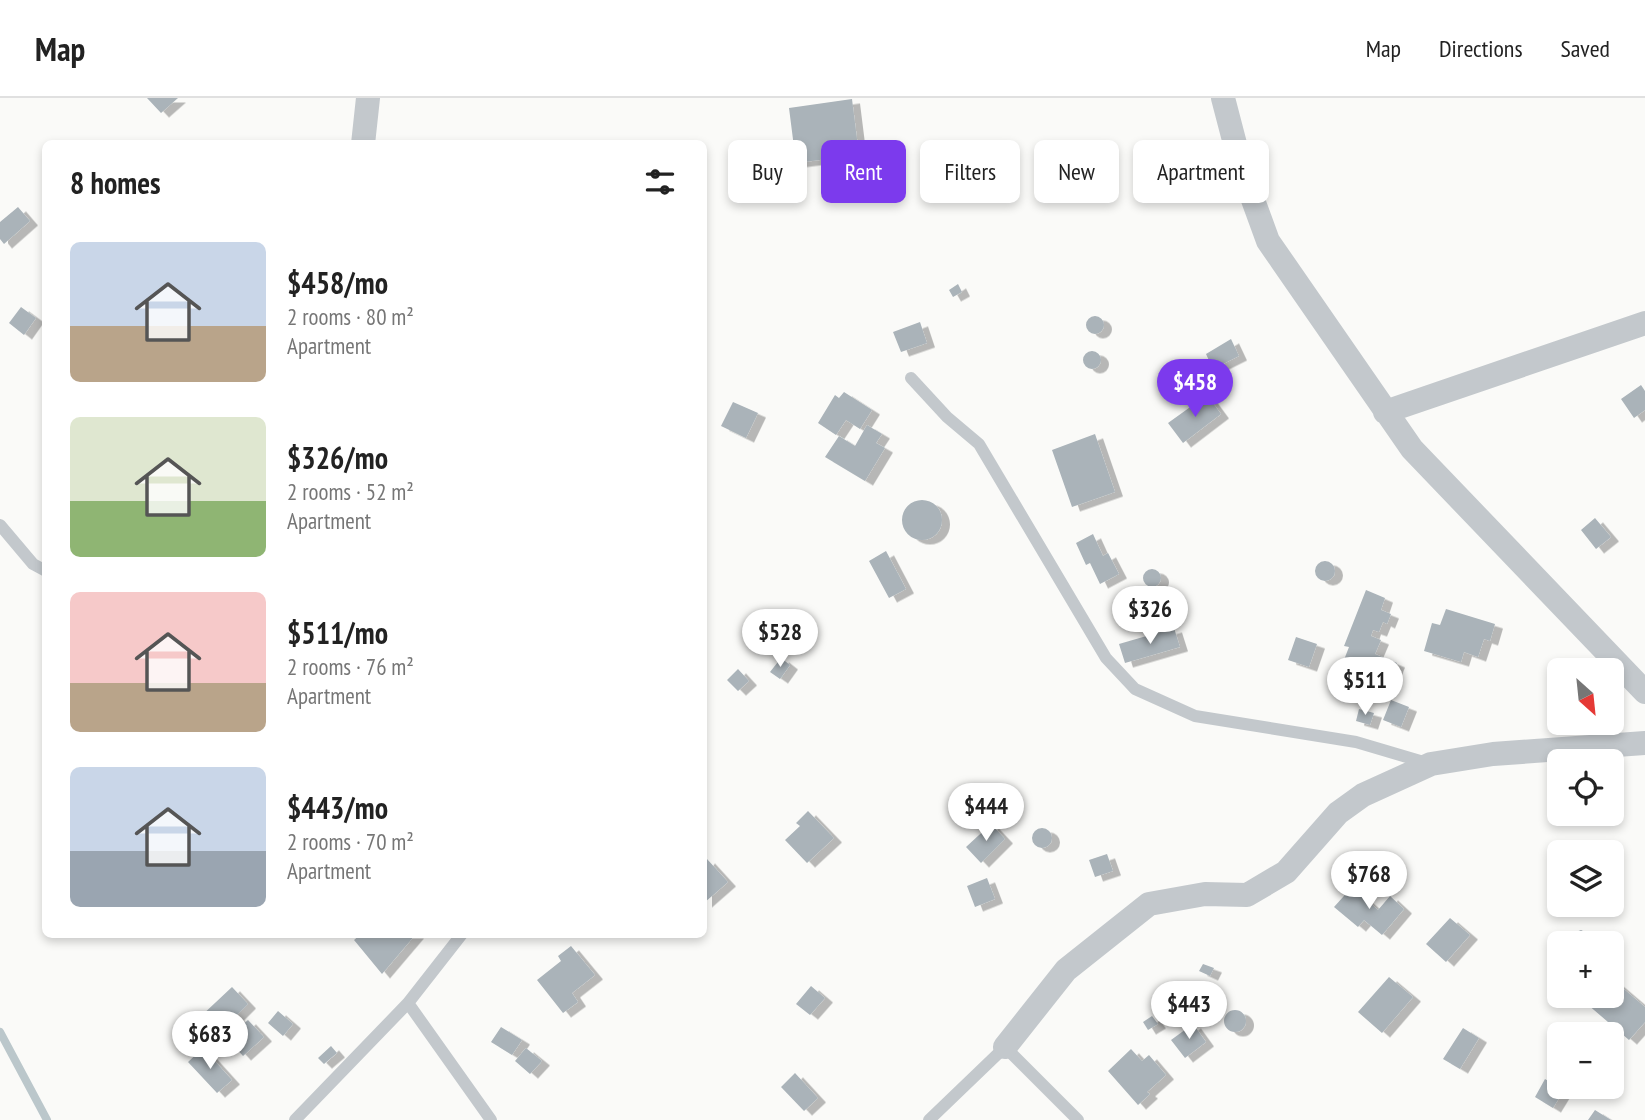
<!DOCTYPE html>
<meta charset="utf-8">
<style>
:root{--surface:#fff;--page:#f2f2f2;--text:#222;--muted:#767676;--line:#e0e0e0;--accent:#7c3aed}
body{margin:0;font-family:"PT Sans Narrow",sans-serif;background:var(--page);color:var(--text);height:100vh;display:flex;flex-direction:column;font-size:26px;white-space:nowrap}
*{box-sizing:border-box;margin:0}
p{font-size:23px;color:var(--muted)}
.icon{flex:none;width:38px;height:38px;fill:none;stroke:currentColor;stroke-width:2;stroke-linecap:round;stroke-linejoin:round}
.map{position:relative;flex:1;overflow:hidden}
.drawer{position:absolute;left:42px;top:42px;width:665px;height:798px;display:flex;flex-direction:column;background:var(--surface);border-radius:10px;box-shadow:0 4px 10px #0003}
.drawer>*{flex:none}
.top-card{position:absolute;left:728px;top:42px;width:665px;height:63px;display:flex;gap:14px}
.needle{width:46px;rotate:153deg}
.fabs{position:absolute;left:1547px;top:560px;display:grid;gap:14px}
.fabs a{display:grid;place-items:center;width:77px;height:77px;border-radius:10px;background:var(--surface);box-shadow:0 4px 10px #0003;font-size:35px}
.price{position:absolute;translate:-50% -60px;padding:0 16px;border-radius:24px;background:#fff;color:#222;font-size:23px;line-height:46px;filter:drop-shadow(0 2px 4px #0008)}
.price::after{content:'';position:absolute;left:50%;top:42px;width:21px;height:16px;margin-left:-10px;background:inherit;clip-path:polygon(0 0,100% 0,50% 100%)}
.price.active{background:var(--accent);color:#fff}
ul{padding:0;list-style:none}
li{display:flex;align-items:center;gap:21px;height:175px;padding:0 28px}
li span{display:grid;place-items:center;flex:none;width:196px;height:140px;border-radius:10px;color:#555}
li>.icon{margin-inline-start:auto}
span .icon{width:84px;height:84px;fill:#fffc;stroke-width:1}
li b{font-size:30px}
h2{display:flex;justify-content:space-between;align-items:center;height:84px;padding:0 28px;font-size:30px}
.chip{padding:0 24px;border-radius:10px;background:var(--surface);box-shadow:0 4px 10px #0003;font-size:24px;line-height:63px}
.chip.active{background:var(--accent);color:#fff}
header{display:flex;align-items:center;gap:42px;box-sizing:border-box;height:98px;padding:0 35px;background:var(--surface);border-bottom:2px solid var(--line)}
header strong{font-size:33px}
nav{display:flex;gap:38px;margin-inline-start:auto;font-size:24px}
.map>svg:first-child{display:block}
.lines{fill:none;stroke-linecap:round;stroke-linejoin:round}
.stream{stroke:#bbc7cb;stroke-width:8}
.building{fill:#aab3b9;filter:url(#shadow)}
.service{stroke:#c3c8cc;stroke-width:12}
.minor{stroke:#c3c8cc;stroke-width:24}
</style>
<header>
<strong>Map</strong>
<nav><a>Map</a><a>Directions</a><a>Saved</a></nav>
</header>
<div class="map">
<svg width="1645" height="1022" viewBox="0 0 1645 1022">
<defs>
<filter id="shadow"><feDropShadow dx="8" dy="4.5" stdDeviation="0" flood-color="#0004"/></filter>
</defs>
<rect width="100%" height="100%" fill="#fafaf8"/>
<g class="lines">
<path class="stream" d="M0 934 47 1022"/>
</g>
<path class="building" d="M147 0H178L161 15Z
M852 1 859 57 796 65 789 10Z
M18 109 30 123 4 146 0 141V124Z
M958 186 962 194 953 199 949 192Z
M21 209 36 220 24 237 9 225Z
M1086 227a9 9 0 1 1 18 0a9 9 0 1 1-18 0Z
M920 224 927 245 901 254 893 234Z
M1231 241 1239 258 1213 271 1206 256Z
M1083 262a9 9 0 1 1 18 0a9 9 0 1 1-18 0Z
M1641 287 1645 293V312L1634 320 1621 301Z
M844 294 872 312 860 331 846 322 836 337 818 325 835 297 839 300Z
M1207 297 1221 316 1183 345 1168 325Z
M733 304 758 315 746 340 721 328Z
M867 327 882 336 876 345 885 350 865 383 825 359 839 338 855 348Z
M1095 336 1115 394 1072 409 1052 352Z
M902 422a20 20 0 1 1 40 0a20 20 0 1 1-40 0Z
M1595 420 1611 439 1596 451 1581 432Z
M1093 436 1103 458 1108 455 1119 476 1100 486 1090 465 1086 467 1076 445Z
M886 453 906 491 889 500 869 463Z
M1315 473a10 10 0 1 1 20 0a10 10 0 1 1-20 0Z
M1143 480a9 9 0 1 1 18 0a9 9 0 1 1-18 0Z
M1366 492 1385 500 1381 512 1391 516 1387 526 1383 524 1379 534 1373 532 1371 538 1381 542 1375 556 1397 565 1387 590 1340 572 1349 549 1344 548Z
M1446 511 1495 526 1490 543 1484 541 1478 559 1464 554 1461 564 1424 553 1432 525 1440 527Z
M1174 530 1180 549 1125 565 1119 546Z
M1296 539 1317 546 1309 569 1288 562Z
M781 560 790 567 780 581 770 574Z
M738 571 749 583 738 593 727 582Z
M1391 602 1409 609 1401 629 1383 622Z
M1359 611 1374 615 1370 627 1356 623Z
M808 713 834 740 807 765 785 742 800 728 796 725Z
M991 726 1005 741 981 765 966 749Z
M1032 740a10 10 0 1 1 20 0a10 10 0 1 1-20 0Z
M1107 756 1113 773 1095 779 1089 762Z
M707 761 728 784 704 805V765Z
M987 780 995 801 975 809 967 788Z
M1352 789 1378 812 1390 798 1404 811 1382 837 1364 822 1358 829 1334 809Z
M1450 820 1470 837 1446 864 1426 846Z
M1581 832 1591 837 1594 845H1567L1571 836Z
M361 836H416L382 876 354 842Z
M571 848 595 877 572 895 578 904 563 915 537 882 561 863 558 858Z
M1203 866 1214 870 1210 878 1199 873Z
M1389 879 1413 899 1382 935 1358 914Z
M1612 881 1645 909V924L1629 942 1580 900 1582 898H1612Z
M811 888 825 900 810 917 796 906Z
M232 889 248 906 236 918 240 922 227 933 223 929 215 937 199 920Z
M1224 923a11 11 0 1 1 22 0a11 11 0 1 1-22 0Z
M278 913 293 926 283 938 268 925Z
M1152 918 1158 926 1148 932 1143 924Z
M248 922 264 939 243 958 227 940Z
M1570 924 1579 926 1593 936H1561L1563 929Z
M1193 926 1206 944 1185 960 1171 942Z
M501 929 522 942 512 957 491 944Z
M1463 930 1479 940 1460 971 1443 961Z
M331 948 337 955 324 966 318 960Z
M203 950 232 982 217 995 188 964Z
M526 950 542 963 530 976 515 963Z
M1131 951 1142 963 1149 957 1166 977 1147 994 1150 996 1138 1007 1108 973Z
M795 975 818 1000 804 1013 781 989Z
M1545 981 1564 992 1553 1010 1535 999Z
M1595 1012 1611 1022H1588Z"/>
<g class="lines">
<path class="service" d="M911 280 947 319 979 346 1106 560 1135 591 1195 618 1356 644 1427 665
M0 427 33 466 46 473
M408 905 491 1022
M295 1022 408 905 462 836
M929 1022 1005 949 1078 1022"/>
<path class="minor" d="M1223 0 1241 69 1268 143 1412 351 1645 594
M363 46 368 0
M1385 314 1645 225
M1005 949 1066 872 1149 806 1205 796 1247 797 1286 774 1338 715 1363 697 1431 666 1493 656 1645 645"/>
</g>
</svg>
<div class="fabs">
<a><svg class="needle" viewBox="-14 -14 28 28"><path d="M0-13l5 13h-10z" fill="#e53935"/><path d="M0 13l5-13h-10z" fill="#767676"/></svg></a>
<a><svg class="icon" aria-label="locate" viewBox="0 0 24 24"><circle cx="12" cy="12" r="6"/><path d="M12 2v4M12 18v4M2 12h4M18 12h4"/></svg></a>
<a><svg class="icon" aria-label="layers" viewBox="0 0 24 24"><path d="M12 4l9 5-9 5-9-5zM3 14l9 5 9-5"/></svg></a>
<a>+</a>
<a>−</a>
</div>
<b class="price active" style="left:1195px;top:321px">$458</b>
<b class="price" style="left:1150px;top:548px">$326</b>
<b class="price" style="left:780px;top:571px">$528</b>
<b class="price" style="left:1365px;top:619px">$511</b>
<b class="price" style="left:986px;top:745px">$444</b>
<b class="price" style="left:1369px;top:813px">$768</b>
<b class="price" style="left:1189px;top:943px">$443</b>
<b class="price" style="left:210px;top:973px">$683</b>
<div class="top-card">
<a class="chip">Buy</a>
<a class="chip active">Rent</a>
<a class="chip">Filters</a>
<a class="chip">New</a>
<a class="chip">Apartment</a>
</div>
<section class="drawer">
<h2>8 homes<svg class="icon" aria-label="filters" viewBox="0 0 24 24"><path d="M4 7h16M4 17h16"/><circle cx="9" cy="7" r="2"/><circle cx="15" cy="17" r="2"/></svg></h2>
<ul>
<li><span style="background:linear-gradient(#c9d6e8 60%,#b9a48a 0)"><svg class="icon" aria-label="home" viewBox="0 0 24 24"><path d="M3 11l9-7 9 7M6 9v11h12V9"/></svg></span><div><b>$458/mo</b><p>2 rooms · 80 m²</p><p>Apartment</p></div></li>
<li><span style="background:linear-gradient(#dfe7d0 60%,#8fb573 0)"><svg class="icon" aria-label="home" viewBox="0 0 24 24"><path d="M3 11l9-7 9 7M6 9v11h12V9"/></svg></span><div><b>$326/mo</b><p>2 rooms · 52 m²</p><p>Apartment</p></div></li>
<li><span style="background:linear-gradient(#f6c9c9 65%,#b9a48a 0)"><svg class="icon" aria-label="home" viewBox="0 0 24 24"><path d="M3 11l9-7 9 7M6 9v11h12V9"/></svg></span><div><b>$511/mo</b><p>2 rooms · 76 m²</p><p>Apartment</p></div></li>
<li><span style="background:linear-gradient(#c9d6e8 60%,#9aa5b1 0)"><svg class="icon" aria-label="home" viewBox="0 0 24 24"><path d="M3 11l9-7 9 7M6 9v11h12V9"/></svg></span><div><b>$443/mo</b><p>2 rooms · 70 m²</p><p>Apartment</p></div></li>
</ul>
</section>
</div>
